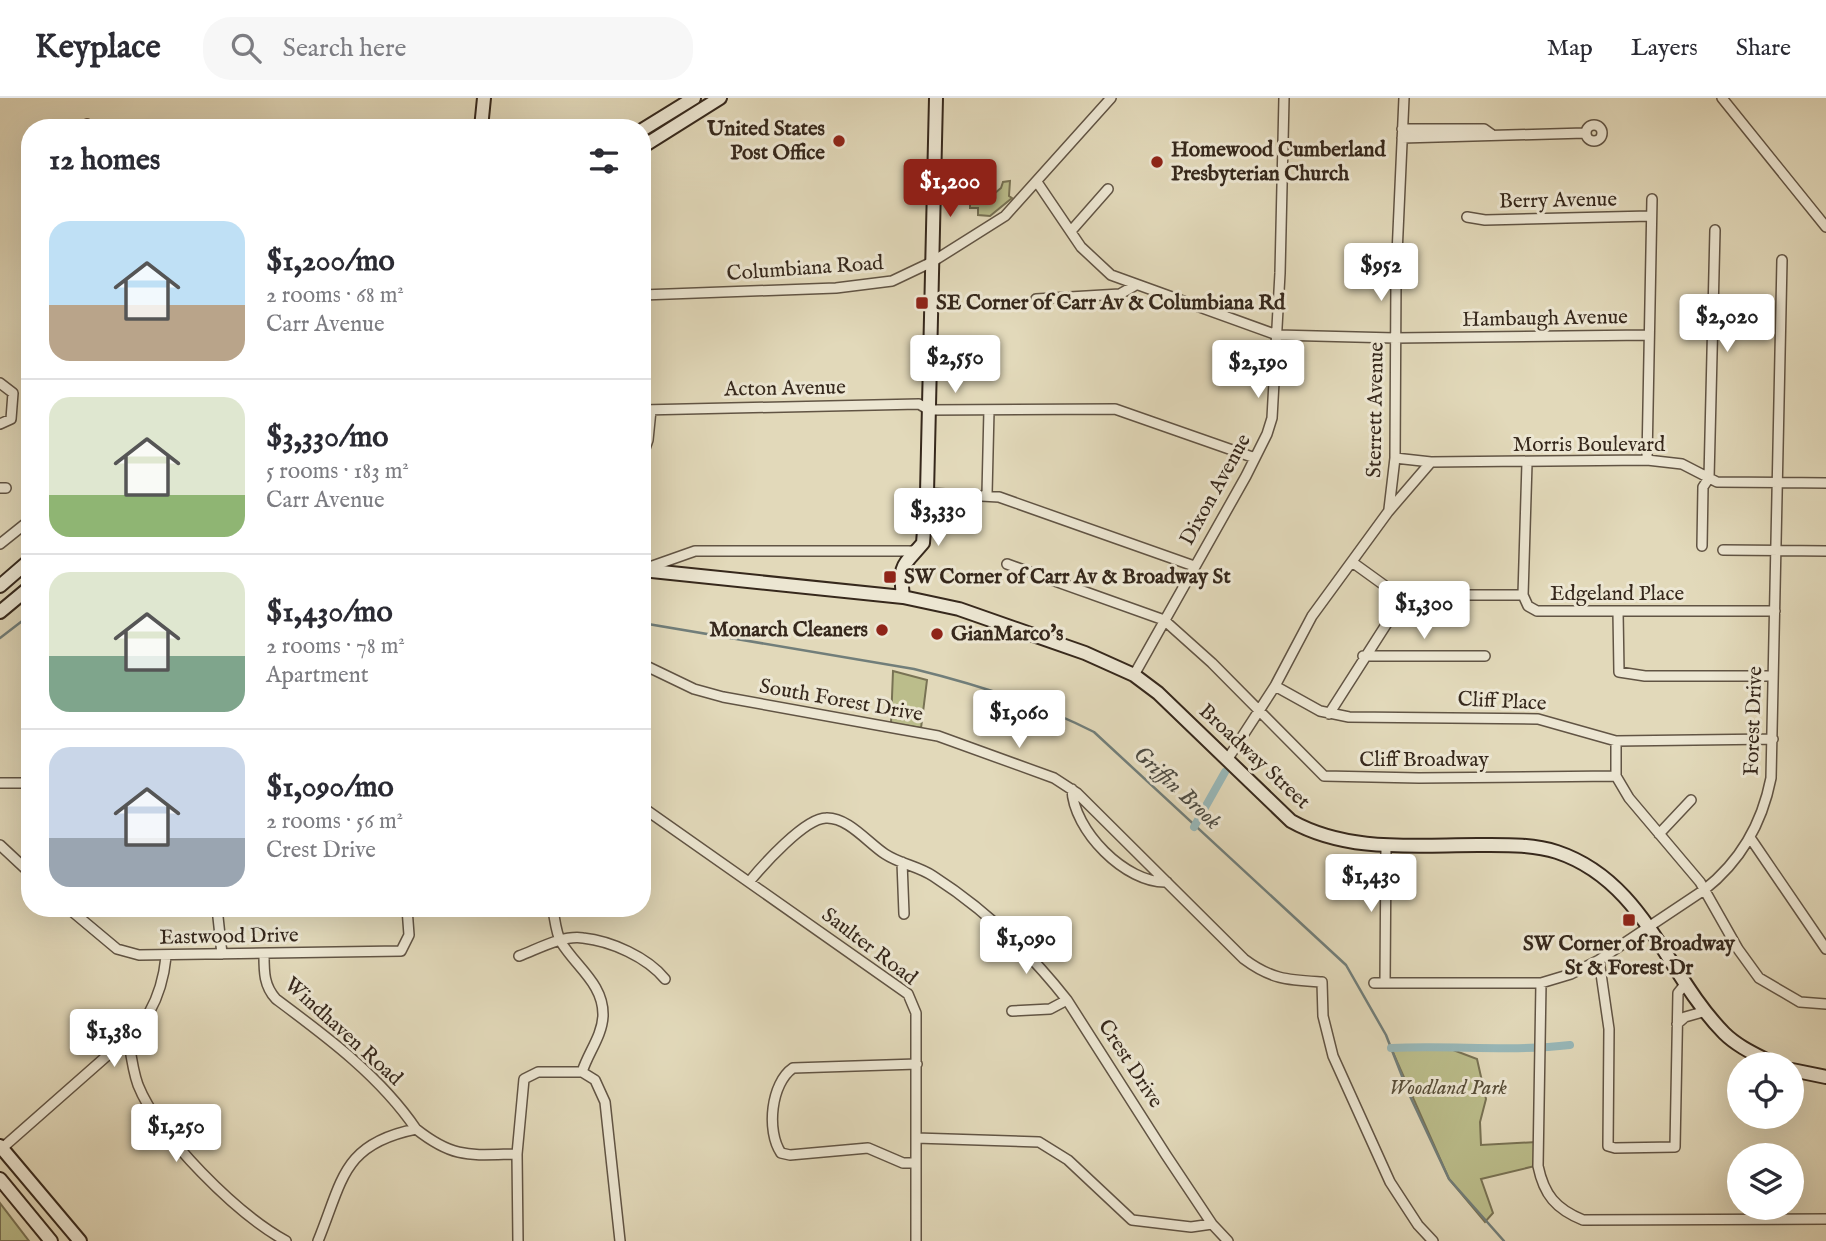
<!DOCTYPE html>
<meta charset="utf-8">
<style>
:root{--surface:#fff;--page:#f7f7f7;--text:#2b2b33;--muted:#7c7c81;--line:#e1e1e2;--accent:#8f2418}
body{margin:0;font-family:"IM FELL English",serif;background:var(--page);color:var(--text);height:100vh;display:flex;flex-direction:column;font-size:26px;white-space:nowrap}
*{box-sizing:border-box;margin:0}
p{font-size:23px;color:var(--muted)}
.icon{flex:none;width:38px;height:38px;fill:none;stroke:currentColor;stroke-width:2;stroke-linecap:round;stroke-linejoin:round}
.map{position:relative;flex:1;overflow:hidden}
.panel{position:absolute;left:21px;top:21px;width:630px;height:798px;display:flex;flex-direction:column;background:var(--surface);border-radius:28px;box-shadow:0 7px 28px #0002}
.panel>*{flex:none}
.tools{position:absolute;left:1727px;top:954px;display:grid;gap:14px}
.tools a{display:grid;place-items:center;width:77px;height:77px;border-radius:50%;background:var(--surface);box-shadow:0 7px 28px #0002;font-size:35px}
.price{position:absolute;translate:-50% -60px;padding:0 16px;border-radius:7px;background:#fff;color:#222;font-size:23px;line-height:46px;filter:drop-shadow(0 2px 4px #0008)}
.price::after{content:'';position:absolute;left:50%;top:42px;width:21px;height:16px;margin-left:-10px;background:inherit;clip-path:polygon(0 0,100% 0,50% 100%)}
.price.active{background:var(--accent);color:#fff}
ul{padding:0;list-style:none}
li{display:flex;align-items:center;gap:21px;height:175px;padding:0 28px}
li+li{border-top:2px solid var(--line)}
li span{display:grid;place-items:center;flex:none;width:196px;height:140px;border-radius:21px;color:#555}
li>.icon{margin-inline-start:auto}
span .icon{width:84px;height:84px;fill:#fffc;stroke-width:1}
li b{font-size:30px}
h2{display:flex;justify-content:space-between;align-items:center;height:84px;padding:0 28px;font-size:30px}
header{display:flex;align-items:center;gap:42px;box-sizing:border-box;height:98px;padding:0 35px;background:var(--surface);border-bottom:2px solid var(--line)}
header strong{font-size:33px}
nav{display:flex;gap:38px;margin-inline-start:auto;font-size:24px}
.search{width:490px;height:63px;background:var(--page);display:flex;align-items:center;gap:18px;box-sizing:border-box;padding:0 24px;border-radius:28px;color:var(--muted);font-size:26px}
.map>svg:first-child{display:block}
.green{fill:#bbbd8b;stroke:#787254;stroke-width:2}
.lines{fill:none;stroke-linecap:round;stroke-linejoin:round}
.stream{stroke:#717e7a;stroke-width:2.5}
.canal{stroke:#98b8b9;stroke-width:8}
.street-casing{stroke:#615444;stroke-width:12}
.secondary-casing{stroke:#36281c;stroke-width:16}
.street{stroke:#ece6d2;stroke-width:9}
.secondary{stroke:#ece6d2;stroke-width:12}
.poi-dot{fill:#8f2418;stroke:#ece6d2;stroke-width:2.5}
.labels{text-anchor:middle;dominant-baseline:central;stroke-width:6;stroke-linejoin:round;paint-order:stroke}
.poi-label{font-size:21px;font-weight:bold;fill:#36281c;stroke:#ece6d2;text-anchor:start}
.street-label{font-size:21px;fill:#36281c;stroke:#ece6d2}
.park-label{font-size:21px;font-style:italic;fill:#574d38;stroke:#ece6d2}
.water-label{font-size:23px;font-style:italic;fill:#4e4c43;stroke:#ece6d2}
</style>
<header>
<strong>Keyplace</strong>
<div class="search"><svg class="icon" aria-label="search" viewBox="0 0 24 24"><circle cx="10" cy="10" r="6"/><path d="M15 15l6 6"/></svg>Search here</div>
<nav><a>Map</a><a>Layers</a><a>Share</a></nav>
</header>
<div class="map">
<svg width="1826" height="1143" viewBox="0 0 1826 1143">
<rect width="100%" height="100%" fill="#e2d9ba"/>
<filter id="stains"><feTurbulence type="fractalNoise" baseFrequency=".00286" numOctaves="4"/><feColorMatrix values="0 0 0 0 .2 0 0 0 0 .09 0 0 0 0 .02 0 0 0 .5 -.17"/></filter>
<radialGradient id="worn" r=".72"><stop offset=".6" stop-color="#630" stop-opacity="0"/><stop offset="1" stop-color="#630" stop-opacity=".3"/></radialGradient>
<path class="green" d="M982 80 995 95 1001 90 1003 84 1010 83 1009 98 1012 100 990 118 978 117V110H970V81Z
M893 573 927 582 921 630 891 625Z
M1440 947 1477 961 1486 1001 1480 1024 1481 1047 1536 1044 1535 1068 1481 1081 1493 1115 1485 1124 1449 1081 1391 950Z
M0 1105 29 1143H0Z"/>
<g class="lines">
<path class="stream" d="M642 525 914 571C975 586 1037 605 1094 634L1346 867 1386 937 1409 996 1449 1081 1504 1143
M0 540 30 517"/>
<path class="canal" d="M1194 729 1225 674
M1391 950C1451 947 1511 954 1570 947"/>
<g class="street-casing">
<path id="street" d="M1722 0 1826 129
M87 26 89 30
M1586 35a8 8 0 1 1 16 0a8 8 0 1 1-16 0Z
M1402 31H1484L1491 36
M1402 40 1585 35
M1037 84 1081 149 1111 177 1277 237 1395 240 1647 237
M1467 119 1485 122 1650 118
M1071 133 1108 91
M642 197 836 190 892 183 932 164 1005 118 1111 0
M1036 201 1120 196 1134 188
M0 285 13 295 11 321 0 326
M642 312 919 306 929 312 1115 311 1255 360
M642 359 648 342 651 312
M1395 360 1431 364
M1647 362 1652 101
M0 390H6
M927 395 999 399 1194 468
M987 396 989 312
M1389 411 1395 360 1396 179 1404 0
M0 446 30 422
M1702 448 1703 389 1709 380 1715 132
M1723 452 1826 453
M1352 464 1388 490 1405 497H1523
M1007 466 1164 522 1212 565 1324 678 1419 680 1616 678
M644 471 695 453H916
M1523 497 1528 508 1537 513H1775
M1523 497 1527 365
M1618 514 1619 574 1645 578H1773
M1363 558H1485
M642 566 694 591 723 599 938 638 1054 680 1077 695 1244 861C1272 882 1289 882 1322 884L1323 918 1333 958 1390 1084 1418 1127 1433 1143
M1134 577 1246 378 1267 336 1272 320 1280 175 1284 0
M1275 588 1320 613 1349 619 1538 621 1616 643 1773 641
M1329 616 1405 497
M1616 643V678L1629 700 1700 784 1738 851 1759 880 1800 904 1826 906
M1227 662 1275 588 1312 518 1388 414 1431 364 1647 362 1682 366 1717 384 1826 385
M0 685H30
M1072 691C1073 732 1126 786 1167 784
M642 709 908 896 916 915V1143
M1659 736 1691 702
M1751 741 1826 851
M0 747 30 775
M902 764 904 816
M749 784C763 767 805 720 826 720 848 719 868 745 885 756 900 766 918 768 933 778 983 810 1030 855 1067 902L1166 1057 1212 1126 1228 1143
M68 810 117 851 139 857 401 853 409 837 407 810
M217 810 222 856
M553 812C555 822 556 835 561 844 576 869 604 886 603 918 602 938 588 955 582 974
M264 857C264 874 264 888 276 901 327 939 380 978 416 1031
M519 858C538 851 562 837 583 840 611 843 647 859 665 881
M1599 862 1609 931 1608 1048 1615 1050 1675 1049 1678 895 1686 885
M1374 885H1541L1571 876 1599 862 1704 792C1741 763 1762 726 1771 680L1782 162
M1385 885 1386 747
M1541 885 1538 1068C1544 1097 1556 1111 1583 1122L1826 1121
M1012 913 1050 911 1067 902
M1677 926 1685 919 1706 913
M129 944C131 958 133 973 138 987 159 1039 237 1116 286 1143
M582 974 595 982 605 1004 620 1143
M916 1040 1039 1044 1068 1062 1132 1122 1191 1129 1212 1126
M0 1052 109 956C144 935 162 899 166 859
M916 1065H903L868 1050 790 1057 781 1055C766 1033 771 985 793 970L917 966
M318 1143C343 1082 342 1046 416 1031 454 1061 470 1057 517 1056
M518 1143 517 1056 524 981 538 974H582"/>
</g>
<g class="secondary-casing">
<path id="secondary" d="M481 30 484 0
M642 32 694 0
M642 49 720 0
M642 472 903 499 959 511 1085 555 1134 577 1158 595 1291 723C1348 755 1415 747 1478 747 1504 747 1533 746 1557 754 1644 783 1666 876 1724 935 1738 949 1757 957 1774 966
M0 488 30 462
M903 499C899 464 903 469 923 445L927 395 936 0
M0 514 30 489
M1792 972 1826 979
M0 1048 80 1143
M0 1081 51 1143"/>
</g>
<use href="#street" class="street"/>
<use href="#secondary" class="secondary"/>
</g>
<g class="poi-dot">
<circle cx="839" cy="43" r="7"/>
<circle cx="1157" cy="64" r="7"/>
<rect x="915" y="198" width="14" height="14" rx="3.5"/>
<rect x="883" y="472" width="14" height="14" rx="3.5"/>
<circle cx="882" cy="532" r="7"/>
<circle cx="937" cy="536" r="7"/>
<rect x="1622" y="815" width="14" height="14" rx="3.5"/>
</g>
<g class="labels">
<g class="poi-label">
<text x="825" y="31" text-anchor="end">United States<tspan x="825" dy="24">Post Office</tspan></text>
<text x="1171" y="52">Homewood Cumberland<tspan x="1171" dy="24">Presbyterian Church</tspan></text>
<text x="936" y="205">SE Corner of Carr Av &amp; Columbiana Rd</text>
<text x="904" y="479">SW Corner of Carr Av &amp; Broadway St</text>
<text x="868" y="532" text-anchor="end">Monarch Cleaners</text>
<text x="951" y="536">GianMarco's</text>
<text x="1629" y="846" text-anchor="middle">SW Corner of Broadway<tspan x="1629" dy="24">St &amp; Forest Dr</tspan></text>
</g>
<g class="street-label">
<text transform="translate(1558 103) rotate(-1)">Berry Avenue</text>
<text transform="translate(805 171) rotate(-4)">Columbiana Road</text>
<text transform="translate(1545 221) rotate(-1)">Hambaugh Avenue</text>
<text transform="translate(785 291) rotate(-1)">Acton Avenue</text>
<text transform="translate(1376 312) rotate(-89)">Sterrett Avenue</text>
<text x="1589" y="347">Morris Boulevard</text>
<text transform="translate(1216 392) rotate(-61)">Dixon Avenue</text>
<text x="1617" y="496">Edgeland Place</text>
<text transform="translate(841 603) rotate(10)">South Forest Drive</text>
<text transform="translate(1502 604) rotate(3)">Cliff Place</text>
<text transform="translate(1754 623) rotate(-88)">Forest Drive</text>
<text transform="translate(1254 659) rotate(43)">Broadway Street</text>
<text x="1424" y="662">Cliff Broadway</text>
<text transform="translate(229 839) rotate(-1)">Eastwood Drive</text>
<text transform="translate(869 849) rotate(37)">Saulter Road</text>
<text transform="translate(343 934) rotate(42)">Windhaven Road</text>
<text transform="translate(1130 966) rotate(57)">Crest Drive</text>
</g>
<g class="park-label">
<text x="1448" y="990">Woodland Park</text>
</g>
<g class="water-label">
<text transform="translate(1177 690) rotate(43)">Griffin Brook</text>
</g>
</g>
<rect width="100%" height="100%" filter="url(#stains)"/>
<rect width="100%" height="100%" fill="url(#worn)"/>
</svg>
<div class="tools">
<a><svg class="icon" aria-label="locate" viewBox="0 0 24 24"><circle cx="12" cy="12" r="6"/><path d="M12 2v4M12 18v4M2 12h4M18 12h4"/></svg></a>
<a><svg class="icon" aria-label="layers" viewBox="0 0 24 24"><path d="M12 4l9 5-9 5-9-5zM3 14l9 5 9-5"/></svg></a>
</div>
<b class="price active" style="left:950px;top:121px">$1,200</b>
<b class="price" style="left:1381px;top:205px">$952</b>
<b class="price" style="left:1727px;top:256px">$2,020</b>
<b class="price" style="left:955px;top:297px">$2,550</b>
<b class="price" style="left:1258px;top:302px">$2,190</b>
<b class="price" style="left:938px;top:450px">$3,330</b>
<b class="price" style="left:1424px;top:543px">$1,300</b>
<b class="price" style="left:1019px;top:652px">$1,060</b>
<b class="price" style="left:1371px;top:816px">$1,430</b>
<b class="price" style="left:1026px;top:878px">$1,090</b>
<b class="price" style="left:114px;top:971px">$1,380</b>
<b class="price" style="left:176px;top:1066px">$1,250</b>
<section class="panel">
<h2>12 homes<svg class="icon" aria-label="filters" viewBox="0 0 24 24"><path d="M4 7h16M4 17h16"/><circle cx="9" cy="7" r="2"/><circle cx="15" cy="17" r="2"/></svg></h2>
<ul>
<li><span style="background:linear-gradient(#bfe0f5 60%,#b9a48a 0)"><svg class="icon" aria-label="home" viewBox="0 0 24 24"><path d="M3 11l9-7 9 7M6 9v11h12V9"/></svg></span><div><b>$1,200/mo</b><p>2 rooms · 68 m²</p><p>Carr Avenue</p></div></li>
<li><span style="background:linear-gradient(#dfe7d0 70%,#8fb573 0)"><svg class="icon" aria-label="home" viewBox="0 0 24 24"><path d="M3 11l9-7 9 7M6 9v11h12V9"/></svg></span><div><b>$3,330/mo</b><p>5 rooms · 183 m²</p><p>Carr Avenue</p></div></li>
<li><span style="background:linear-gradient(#dfe7d0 60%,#7fa58c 0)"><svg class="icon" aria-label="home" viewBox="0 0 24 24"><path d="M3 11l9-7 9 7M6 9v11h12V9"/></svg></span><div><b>$1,430/mo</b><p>2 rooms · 78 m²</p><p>Apartment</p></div></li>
<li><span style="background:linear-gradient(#c9d6e8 65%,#9aa5b1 0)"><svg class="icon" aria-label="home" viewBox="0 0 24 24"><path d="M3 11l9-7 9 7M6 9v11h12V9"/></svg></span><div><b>$1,090/mo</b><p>2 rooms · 56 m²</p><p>Crest Drive</p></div></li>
</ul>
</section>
</div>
